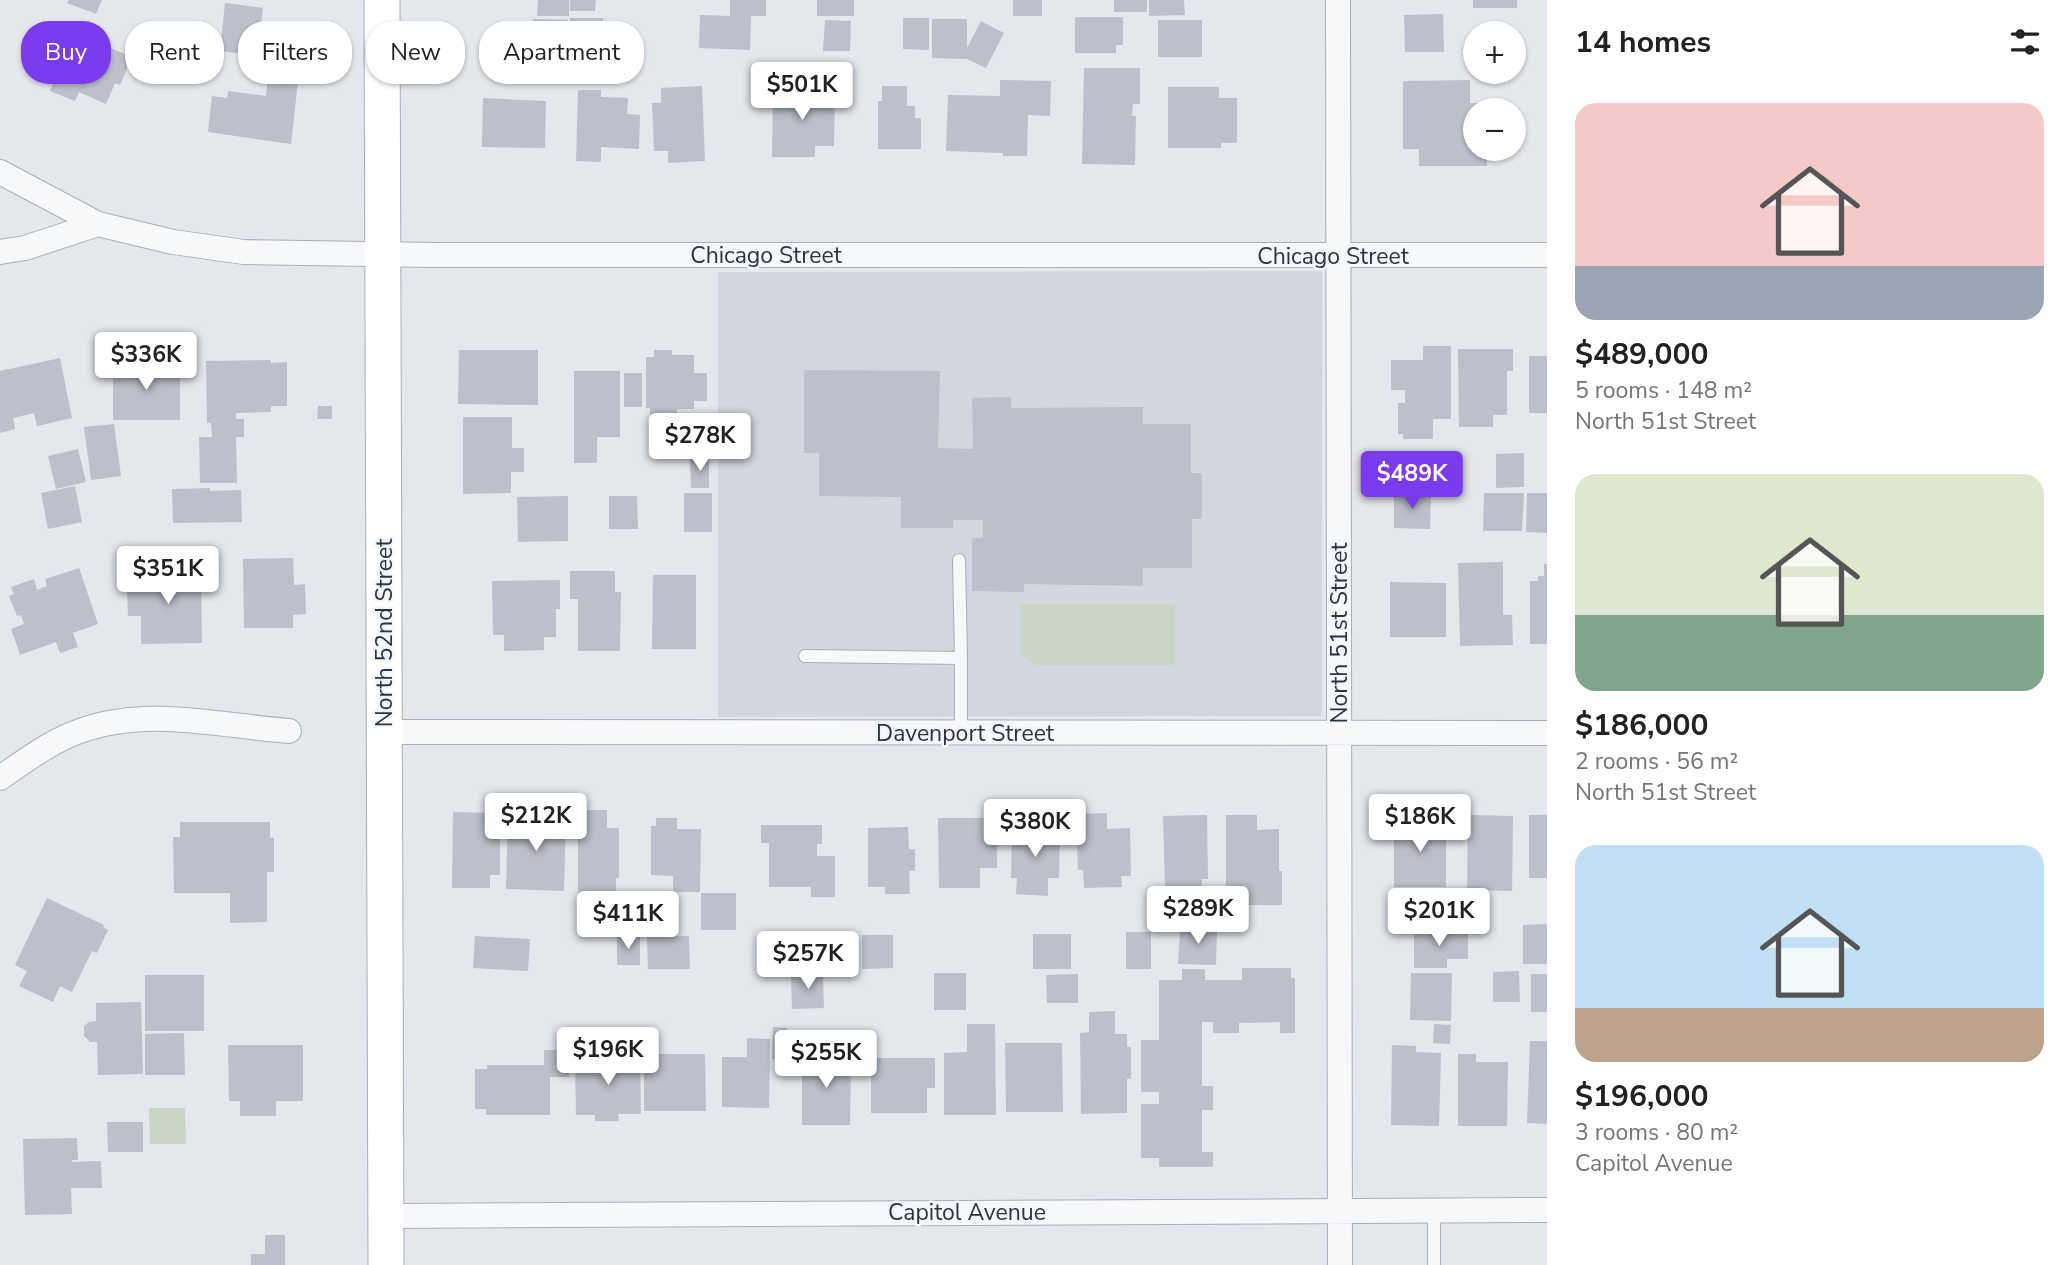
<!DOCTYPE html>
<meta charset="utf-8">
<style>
:root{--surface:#fff;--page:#f6f6f6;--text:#222;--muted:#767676;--accent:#7c3aed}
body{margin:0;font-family:"Nunito Sans",sans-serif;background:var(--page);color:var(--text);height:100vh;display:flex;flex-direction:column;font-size:26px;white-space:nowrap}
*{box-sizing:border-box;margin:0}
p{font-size:23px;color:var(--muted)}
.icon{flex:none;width:38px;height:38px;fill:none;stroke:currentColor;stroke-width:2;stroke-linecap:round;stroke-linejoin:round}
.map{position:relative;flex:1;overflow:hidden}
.panel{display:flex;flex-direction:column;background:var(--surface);width:525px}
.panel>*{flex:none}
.top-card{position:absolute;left:21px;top:21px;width:665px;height:63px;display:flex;gap:14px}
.tools{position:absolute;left:1463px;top:21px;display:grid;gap:14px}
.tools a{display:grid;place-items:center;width:63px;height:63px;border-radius:50%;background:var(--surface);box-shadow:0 2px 5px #0004;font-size:35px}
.price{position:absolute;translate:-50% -60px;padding:0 16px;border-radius:7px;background:#fff;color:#222;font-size:23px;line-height:46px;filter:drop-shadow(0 2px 4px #0008)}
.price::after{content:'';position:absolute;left:50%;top:42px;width:21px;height:16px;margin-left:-10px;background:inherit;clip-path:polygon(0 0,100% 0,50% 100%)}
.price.selected{background:var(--accent);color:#fff}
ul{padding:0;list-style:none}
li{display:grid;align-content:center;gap:14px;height:371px;padding:0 28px}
li span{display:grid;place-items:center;height:217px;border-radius:21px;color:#555}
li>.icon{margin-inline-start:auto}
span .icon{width:126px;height:126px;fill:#fffc;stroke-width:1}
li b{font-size:30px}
h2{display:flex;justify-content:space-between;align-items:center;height:84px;padding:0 28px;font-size:30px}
.tag{padding:0 24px;border-radius:28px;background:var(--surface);box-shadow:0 2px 5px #0004;font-size:24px;line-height:63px}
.tag.selected{background:var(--accent);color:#fff}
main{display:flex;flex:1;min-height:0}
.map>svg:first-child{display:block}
.built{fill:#d2d6de}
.green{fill:#c9d6c5}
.building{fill:#bbc0ca}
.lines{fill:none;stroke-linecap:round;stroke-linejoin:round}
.lane-casing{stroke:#a9aeb7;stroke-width:14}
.street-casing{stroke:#a9aeb7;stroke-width:26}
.secondary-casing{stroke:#a9aeb7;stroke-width:37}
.lane{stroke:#f7f8fa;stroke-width:12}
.street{stroke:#f7f8fa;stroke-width:24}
.secondary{stroke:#fff;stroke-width:35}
.labels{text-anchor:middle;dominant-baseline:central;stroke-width:5;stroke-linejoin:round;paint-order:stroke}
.street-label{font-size:23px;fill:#2b3445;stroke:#f4f6f9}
</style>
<main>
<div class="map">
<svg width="1547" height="1265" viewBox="0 0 1547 1265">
<rect width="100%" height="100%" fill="#e4e7ec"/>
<path class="built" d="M1322 271V716L718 717V272Z"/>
<path class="green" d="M1020 604H1175V665H1034L1020 653Z
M149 1108H185L186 1144H150Z"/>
<path class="building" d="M69 0H102L96 14 67 3Z
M538 0H569V16H537Z
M570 0H596L595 11H570Z
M730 0H766V16H751L750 50 699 48 700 15 730 16Z
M817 0H854V16H817Z
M1013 0H1042V16H1013Z
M1114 0H1147V12H1114Z
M1149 0H1184L1185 15 1149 16Z
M1473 0H1517V8H1473Z
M225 3 263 8 257 56 220 51Z
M1443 14 1444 52H1405L1404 15Z
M1075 17H1123V45H1116V53H1075Z
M570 18H603V50H569Z
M903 18H929V50L903 49Z
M533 19 568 20V54L532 53Z
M932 19H967V48L981 21 1004 33 986 68 967 59 932 58Z
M825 20 851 21 850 51H823Z
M1158 20H1202V57H1158Z
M73 22 99 33 96 42 132 57 120 85 115 83 106 104 79 92 75 101 50 91 62 62 57 60Z
M1084 68H1140V104H1133L1132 116H1136L1135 165 1082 164Z
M269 69 299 72 291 144 208 132 212 96 227 98 228 91 266 96Z
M1000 80 1051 81 1050 116 1028 115 1027 156H1003V153L946 151 948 95 1000 96Z
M1470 80V103H1487V110H1475V149H1487V166H1419V149H1403V81Z
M702 86 705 161 668 163V151H654L652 103H661V88Z
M882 86H907V106H915V118H921V149H878V101H882Z
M1168 87H1219V98H1237V143H1221V148H1168Z
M578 90H601V97L628 98 627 114 640 115 639 149 601 147V162L576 161Z
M773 90 835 91 834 146H815V157H772Z
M483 98 546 101 545 148 482 147Z
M1423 346H1451V419H1433V439H1403V434H1398V403H1405V390H1391V360H1423Z
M1458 349H1513V371H1507V415H1493V427H1459Z
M459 350H538V405L458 404Z
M654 350H672V355H694V373H707V401H694V409H677V419H650V408H646V357H654Z
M1529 356H1547V413H1529Z
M60 358 72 418 37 426 34 413 13 418 15 429 0 433V371Z
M271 360V363L287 362V406H271V412L236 413V419H244V437H236L237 483H200L199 437H212L211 423H207L206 361Z
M113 363H180V420H113Z
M804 370 940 371 938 448 973 449 972 398 1011 397V408L1143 407V424H1191V473H1202V519H1192V568H1143V586L1024 584V592L972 591V538H983V520H953V528H901V497L819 496V453H804Z
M574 371H620V437H597V463H574Z
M624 373H642V407H624Z
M318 406H332V419H317Z
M463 417H512V448H524V472H511V493L463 494Z
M114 424 121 476 91 480 84 427Z
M78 449 86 482 56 489 48 456Z
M1524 453V487L1496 488V454Z
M1393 457H1433V491L1393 492Z
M690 459H709V488H691Z
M75 486 82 522 48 529 41 493Z
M210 488V491L241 490 242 522 173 523 172 489Z
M684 493H712V532H684Z
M1394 493 1431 494 1430 529 1394 528Z
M1484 493H1524L1522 531H1483Z
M1527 493H1547V533L1526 532Z
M568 496V541L518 542 517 497Z
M609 496H637L638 529H609Z
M293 558 294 585 305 584 306 614 293 615V628H244L243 559Z
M1503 562V615H1512L1513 645 1460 646 1458 563Z
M1544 564H1547V644H1530V581H1538V576H1544Z
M79 568 98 624 73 633 78 647 60 653 56 642 20 655 11 629 24 624 21 615 17 616 9 596 14 594 11 587 34 579 37 590 47 586 45 579Z
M142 570H201L202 643 141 644V616H128L127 585H142Z
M570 571H615V592H621L620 651H578V599H570Z
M653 575H696V649H652Z
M560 580V609H556V637H544V650L504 651V635H493L492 581Z
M1390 582 1446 583V637H1390Z
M578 810H607V828H619V878H616V894H578Z
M453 812 500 813V875H490V888H452Z
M1107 813V829L1130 828 1131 876H1121L1122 887 1084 888 1083 870H1078L1077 843H1082V814Z
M1412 814H1434V830H1446V887H1394V826H1412Z
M1207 815 1208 879H1202V894L1183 895V887H1165L1163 816Z
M1226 815H1257V830L1279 829V871H1282V905H1226Z
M1468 815 1513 816 1512 891 1467 890Z
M1529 815H1547V878H1529Z
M508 816 566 817 564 891 506 889Z
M656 818H677V829H701L700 892H673V876L651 875V826H656Z
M938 818H985V833H997V868H980V888H939Z
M180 822H270V838H274V872H267V922L230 923V893H174L173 837H180Z
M761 825H822V844H817V856H835V897H811V887H769V843H761Z
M1012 826 1060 828 1059 878H1048V896L1016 894 1017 878H1011Z
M908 827 909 849H915V871H909L910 894H885V887H868V828Z
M701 893H736V930H701Z
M47 898 104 925 103 927 108 930 97 953 92 951 72 992 60 986 53 1002 19 986 27 971 15 965Z
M1547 924V964H1523V925Z
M1180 927 1217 928 1216 965 1178 964Z
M1414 931H1468V959H1447V968H1414Z
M1126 932H1151V969H1126Z
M826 934H856V969H827Z
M1033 934H1071V969H1033Z
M862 935H893V968L862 969Z
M475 936 530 939 528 971 473 968Z
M689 936 690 969H648L647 937Z
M617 937H640V965H617Z
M1242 968H1291V978H1295V1033H1280V1022L1239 1023V1033H1213V1022H1202V1086H1213V1110H1202V1152H1213V1167H1159V1158H1141V1104H1159V1092H1141V1040H1159V980H1182V969H1205V980H1242Z
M1519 971 1520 1002H1493V972Z
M823 973 824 1008 792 1009 791 974Z
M934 973H966V1010H934Z
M1411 973H1452L1451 1021 1410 1020Z
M1078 974V1003H1047L1046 975Z
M1531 974H1547V1012H1531Z
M145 975H204V1031H145Z
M141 1002 143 1074 98 1075 97 1042H90L84 1036V1026L89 1022 96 1021V1003Z
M1115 1011V1034H1127V1047H1131V1079H1127V1113L1081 1114 1080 1033 1089 1032V1012Z
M967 1024H995L996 1115H944V1053L967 1052Z
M1434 1024 1451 1025 1450 1044 1433 1043Z
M773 1027 787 1028V1059H772Z
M184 1033 185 1075H145V1034Z
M747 1038 770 1039 769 1108 722 1107V1057H747Z
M1530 1041H1547V1124L1527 1123Z
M1005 1043H1062L1063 1112H1006Z
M228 1045H303V1101H276V1116H240V1101H229Z
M1392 1045 1416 1046V1052L1441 1053 1439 1126 1391 1125Z
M544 1050H569V1077H550V1115H486V1109H475V1069H487V1065H544Z
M802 1052 830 1053V1061H851L850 1125H802Z
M644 1054H705L706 1111H644Z
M1458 1054H1476V1062H1508L1507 1126H1458Z
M640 1057 641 1114H618L619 1121H595V1115H576L575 1058Z
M871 1058H935V1088H927V1113H871Z
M107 1122H143V1152H108Z
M77 1138 78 1160H72V1162L101 1161 102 1188H71L72 1214 25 1215 23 1139Z
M265 1235H285V1265H251V1254H265Z"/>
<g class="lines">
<g class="lane-casing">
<path id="lane" d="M959 560 961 658
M805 656 961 658V733
M1434 1210V1265"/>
</g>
<g class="street-casing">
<path id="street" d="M1338 0 1340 1265
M0 172 98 224 173 242 244 252 436 255H1547
M0 252 25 248 98 224
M384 732 1547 733
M0 778C25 761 51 741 80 731 148 706 220 726 289 731
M386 1216 1547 1210"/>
</g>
<g class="secondary-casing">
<path id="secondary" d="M382 0 386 1265"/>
</g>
<use href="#lane" class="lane"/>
<use href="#street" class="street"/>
<use href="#secondary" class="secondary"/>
</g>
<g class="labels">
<g class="street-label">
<text x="766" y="255">Chicago Street</text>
<text x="1333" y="256">Chicago Street</text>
<text transform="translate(384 633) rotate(-90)">North 52nd Street</text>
<text transform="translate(1339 633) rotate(-90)">North 51st Street</text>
<text x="965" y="733">Davenport Street</text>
<text x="967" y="1212">Capitol Avenue</text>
</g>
</g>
</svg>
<div class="tools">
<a>+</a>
<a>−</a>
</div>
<b class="price" style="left:802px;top:122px">$501K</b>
<b class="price" style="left:146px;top:392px">$336K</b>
<b class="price" style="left:700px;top:473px">$278K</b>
<b class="price selected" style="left:1412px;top:511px">$489K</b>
<b class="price" style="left:168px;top:606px">$351K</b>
<b class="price" style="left:536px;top:853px">$212K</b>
<b class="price" style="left:1420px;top:854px">$186K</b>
<b class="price" style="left:1035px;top:859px">$380K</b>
<b class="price" style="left:1198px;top:946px">$289K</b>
<b class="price" style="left:1439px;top:948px">$201K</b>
<b class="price" style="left:628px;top:951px">$411K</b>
<b class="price" style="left:808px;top:991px">$257K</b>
<b class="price" style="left:608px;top:1087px">$196K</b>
<b class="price" style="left:826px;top:1090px">$255K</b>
<div class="top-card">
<a class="tag selected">Buy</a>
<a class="tag">Rent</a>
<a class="tag">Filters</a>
<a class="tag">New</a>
<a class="tag">Apartment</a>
</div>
</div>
<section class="panel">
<h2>14 homes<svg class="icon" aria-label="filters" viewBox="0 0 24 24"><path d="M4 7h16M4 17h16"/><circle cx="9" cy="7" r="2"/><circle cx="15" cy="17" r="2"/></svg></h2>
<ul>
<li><span style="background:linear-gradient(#f6c9c9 75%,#9aa5b1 0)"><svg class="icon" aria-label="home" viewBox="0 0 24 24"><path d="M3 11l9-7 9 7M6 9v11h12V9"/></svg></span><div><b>$489,000</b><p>5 rooms · 148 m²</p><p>North 51st Street</p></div></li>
<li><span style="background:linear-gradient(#dfe7d0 65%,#7fa58c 0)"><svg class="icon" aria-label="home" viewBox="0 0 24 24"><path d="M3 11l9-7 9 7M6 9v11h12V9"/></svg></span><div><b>$186,000</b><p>2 rooms · 56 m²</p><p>North 51st Street</p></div></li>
<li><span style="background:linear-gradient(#bfe0f5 75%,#b9a48a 0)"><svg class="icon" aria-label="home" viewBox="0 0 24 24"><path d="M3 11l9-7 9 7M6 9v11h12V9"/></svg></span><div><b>$196,000</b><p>3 rooms · 80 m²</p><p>Capitol Avenue</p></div></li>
</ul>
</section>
</main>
